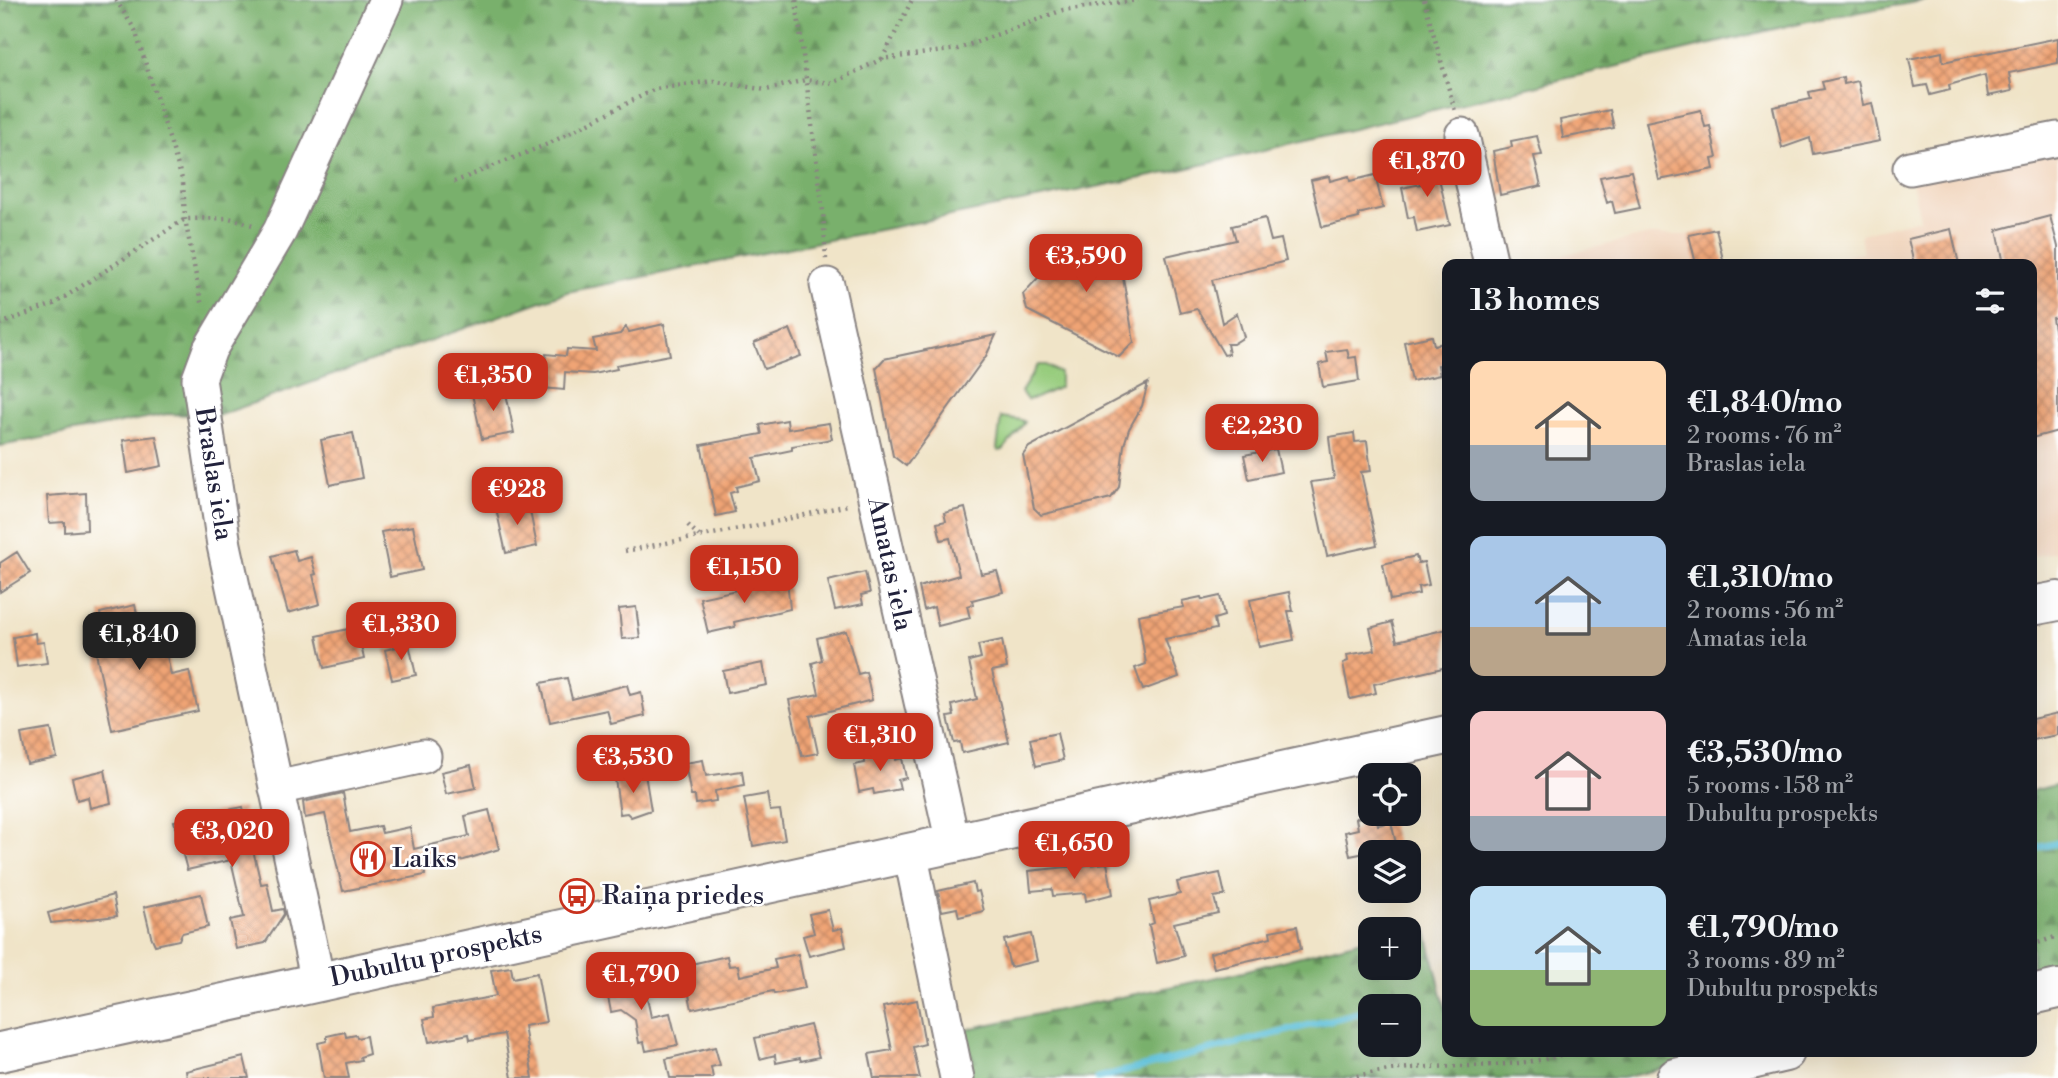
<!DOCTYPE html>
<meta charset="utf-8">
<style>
:root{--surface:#171b24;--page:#20242c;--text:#f1f3f6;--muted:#9ea1a6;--accent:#c8321e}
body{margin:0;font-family:"Libre Bodoni",serif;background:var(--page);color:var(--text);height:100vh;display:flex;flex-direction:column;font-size:26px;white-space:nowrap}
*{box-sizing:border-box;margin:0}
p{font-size:23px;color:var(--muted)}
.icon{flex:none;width:38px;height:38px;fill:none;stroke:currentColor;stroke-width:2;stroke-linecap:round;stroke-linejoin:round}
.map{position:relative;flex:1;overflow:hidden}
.panel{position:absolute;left:1442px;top:259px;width:595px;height:798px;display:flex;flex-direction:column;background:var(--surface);border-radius:14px;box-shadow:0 7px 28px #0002}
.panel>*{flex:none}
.fabs{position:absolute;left:1358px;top:763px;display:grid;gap:14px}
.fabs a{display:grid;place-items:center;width:63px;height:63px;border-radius:14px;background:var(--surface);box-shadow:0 7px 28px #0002;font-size:35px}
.price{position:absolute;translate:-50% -60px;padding:0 16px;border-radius:14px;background:var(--accent);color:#fff;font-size:23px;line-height:46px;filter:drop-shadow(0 2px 4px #0008)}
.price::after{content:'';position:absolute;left:50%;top:42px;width:21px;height:16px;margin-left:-10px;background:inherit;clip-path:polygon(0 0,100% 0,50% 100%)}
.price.active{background:#222;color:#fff}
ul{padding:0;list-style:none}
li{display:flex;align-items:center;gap:21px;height:175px;padding:0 28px}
li span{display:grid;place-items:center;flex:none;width:196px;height:140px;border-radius:14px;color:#555}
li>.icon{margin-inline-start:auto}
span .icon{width:84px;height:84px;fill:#fffc;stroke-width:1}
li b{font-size:30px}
h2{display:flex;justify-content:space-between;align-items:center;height:84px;padding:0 28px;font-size:30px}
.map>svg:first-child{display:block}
.built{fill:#f1d5bd}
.green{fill:#97cc7d;stroke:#5c775c;stroke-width:2}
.forest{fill:url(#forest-firs);stroke:#4e6954;stroke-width:2;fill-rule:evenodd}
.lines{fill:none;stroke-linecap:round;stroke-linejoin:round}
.stream{stroke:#59bdd7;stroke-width:7}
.building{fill:url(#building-cross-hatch)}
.minor-casing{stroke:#898382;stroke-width:37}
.major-casing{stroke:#898382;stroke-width:42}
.path{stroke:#898382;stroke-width:4.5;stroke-dasharray:2 5;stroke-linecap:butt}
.minor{stroke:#fff;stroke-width:33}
.major{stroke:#fff;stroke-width:38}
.labels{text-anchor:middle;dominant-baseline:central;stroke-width:5;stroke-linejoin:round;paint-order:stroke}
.street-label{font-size:26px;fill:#22223b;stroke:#fff}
.poi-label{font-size:26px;fill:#22223b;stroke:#fff;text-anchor:start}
</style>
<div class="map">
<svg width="2058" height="1078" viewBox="0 0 2058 1078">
<defs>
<pattern id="forest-firs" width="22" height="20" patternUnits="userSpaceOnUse" patternTransform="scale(1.75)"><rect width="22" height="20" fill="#79b06c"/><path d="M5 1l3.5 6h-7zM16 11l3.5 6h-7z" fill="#638f5a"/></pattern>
<pattern id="building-cross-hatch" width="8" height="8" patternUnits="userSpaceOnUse" patternTransform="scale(1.75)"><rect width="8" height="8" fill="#f0a475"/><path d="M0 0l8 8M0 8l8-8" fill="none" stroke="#c28561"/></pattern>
</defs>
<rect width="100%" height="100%" fill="#fff"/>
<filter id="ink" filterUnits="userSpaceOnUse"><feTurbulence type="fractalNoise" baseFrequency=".0143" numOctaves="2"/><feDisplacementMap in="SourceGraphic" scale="14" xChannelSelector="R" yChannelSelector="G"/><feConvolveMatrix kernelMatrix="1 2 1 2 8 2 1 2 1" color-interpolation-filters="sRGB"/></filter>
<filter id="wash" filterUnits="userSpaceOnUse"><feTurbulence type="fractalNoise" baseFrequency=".00686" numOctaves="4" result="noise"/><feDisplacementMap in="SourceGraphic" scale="28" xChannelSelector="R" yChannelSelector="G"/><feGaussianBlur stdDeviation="1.57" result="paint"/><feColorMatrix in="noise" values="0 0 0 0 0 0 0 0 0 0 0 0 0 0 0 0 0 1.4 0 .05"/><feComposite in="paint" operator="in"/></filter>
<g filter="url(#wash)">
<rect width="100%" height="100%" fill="#f0e4c8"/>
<path class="built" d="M2058 152V551L2032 557V264H1808L1863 252 1860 234 1920 219 1912 181Z
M1716 229 1724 264H1524L1649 235H1689Z"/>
<path class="green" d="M1038 365H1046L1060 373V387L1036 398 1027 400 1021 392Z
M1001 417 1021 420 1025 422 1003 450 999 451 997 449Z"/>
<path class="forest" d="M0 0H1928L1808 21 1172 172 567 292 217 416 167 414 0 446Z
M2055 785 2058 787V975L2032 981V791Z
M1425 925 1447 1015V1052H1456L1458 1057 1502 1052H1722L1718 1056 1622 1078H970L962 1030 1232 974 1370 938V968H1409V929H1406ZM1370 1006H1409V1045H1370Z"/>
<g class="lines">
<path class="stream" d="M2032 849 2058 843
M1098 1078 1370 1010"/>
</g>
<g id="blocks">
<path class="building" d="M2058 38V63L2009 73 2012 91 1988 96 1985 75 1949 85 1950 90 1930 95 1927 85 1915 87 1909 59 1942 52 1943 62Z
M1843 77 1844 84 1858 81 1863 105 1872 103 1880 141 1813 154 1810 138 1782 148 1773 107 1811 99 1809 92 1824 89 1822 82Z
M1610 110 1614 128 1563 138 1560 120Z
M1701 110 1705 127 1710 126 1717 158 1712 159 1714 169 1659 180 1646 122Z
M1537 136 1542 155 1534 156 1541 186 1500 195 1493 151 1512 147 1511 141Z
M1434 157 1450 225 1417 232 1414 217 1408 218 1402 188 1421 184 1416 161Z
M1631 171 1640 208 1615 213 1612 201 1607 203 1600 177Z
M1375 175 1383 208 1358 214 1359 218 1322 227 1311 180 1329 176 1330 181 1349 176 1350 181Z
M2050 216 2058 247V317L2052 318 2058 351V431L2032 438V264H2004L1997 230Z
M1265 218 1271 241 1281 239 1286 261 1212 280 1222 323 1237 313 1244 337 1233 344H1227L1229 354 1224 355 1197 309 1180 313 1166 256 1236 240 1232 226Z
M1716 229 1724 264H1696L1689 235Z
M1951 229 1959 264H1914L1908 239Z
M1107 235 1117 243 1134 342 1119 357 1027 310 1023 294 1075 238Z
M664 324 670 355 616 365 617 369 593 374 565 372 564 390 543 388 546 354 566 356 567 349 596 351 593 339 620 334 626 327 629 332Z
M790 329 801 356 764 369 754 343Z
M996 335 986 356 906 466 893 456 876 368 884 359Z
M1432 336 1434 345 1444 343 1447 364 1438 365 1440 375 1412 381 1404 342Z
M1347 349 1349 358 1356 357 1359 381 1323 387 1319 364 1328 362 1326 352Z
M1148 383 1142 406 1129 429 1124 445 1119 487 1111 498 1041 515 1034 508 1023 455 1029 447Z
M505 388 514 433 482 439 472 394Z
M787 420 788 429 829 423 832 439 792 446V450L754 458 760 481 736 487 737 491 730 493 735 512 716 516 701 445 762 434 760 425Z
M353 433 362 478 330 485 321 440Z
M1354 433 1355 442 1367 441 1371 471 1361 472 1377 545 1327 556 1311 482 1334 479 1329 437Z
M156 436 162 466 128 473 123 440Z
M1276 449 1281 472 1249 479 1244 455Z
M86 493 87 530 65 532V522L49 523 47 496Z
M528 501 537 546 506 553 496 508Z
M965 508 981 574 997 571 1003 592 972 600 973 604 967 606 970 618 938 626 934 607 924 610 919 587 959 575 950 538 941 540 937 523 946 521 944 513Z
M413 526 422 570 390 577 381 532Z
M294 550 297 561 311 557 316 574 313 575 320 604 288 613 272 556Z
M17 552 30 573 0 592V563Z
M1416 556 1418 563 1424 562 1429 585 1418 587 1419 594 1390 600 1383 564Z
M865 572 870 593 861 595 863 604 835 610 828 581Z
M787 579 790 609 734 622 735 627 708 633 700 598Z
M1289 592 1293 611H1288L1294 640 1259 647 1250 600Z
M1220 596 1224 616 1214 619 1216 629 1165 639 1179 677 1143 690 1135 668 1146 664 1138 615 1184 607 1182 601 1201 597 1202 600Z
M135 605 140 626 160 622 171 675 189 671 198 711 112 730 92 633 103 631 100 613Z
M636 607 640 638 622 639 619 609Z
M1392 622 1397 641 1447 629V667L1374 684 1376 693 1350 699 1343 663 1348 661 1347 655 1375 650 1370 628Z
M357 627 364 659 324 668 317 636Z
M846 631 858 674 866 672 872 700 810 716 818 753 802 756 789 700 819 694 812 663 822 660 817 638Z
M35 633 36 643 44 642 47 663 17 667 13 637Z
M1002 640 1007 668 992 671 1009 742 962 753 960 742 954 743 948 717 954 716 952 705 977 699 969 661 981 658 978 645Z
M409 644 416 675 392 680 385 650Z
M763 663 767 685 727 693 723 671Z
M567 678 572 699 627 685 630 695 641 692 645 716 611 724 607 710 550 722 541 683Z
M2058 713V735L2032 740V719Z
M51 729 57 758 27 764 21 734Z
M1057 733 1063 760 1036 766 1030 739Z
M894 751 896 760 902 758 906 778 898 780 900 789 874 794 873 789 859 792 854 765 865 763 864 757Z
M703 760 706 776 742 771 744 785 715 791 716 801 696 804 695 796H691L685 763Z
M471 765 476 788 446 794 441 772Z
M105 770 111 803 90 808 88 797 77 800 72 778Z
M645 774 651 810 631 817 627 813 620 814 615 779Z
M343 793 350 832 380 826 382 833 410 827 414 849 469 836 465 816 489 810 499 849 464 860 424 867 425 875 343 891 325 814 305 818 303 802Z
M767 794 770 811 780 810 785 840 753 846 744 798Z
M243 807 261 884 267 883 273 911 283 909 284 914 265 943 236 949 230 920 244 917 231 860 187 870 174 821Z
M1376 814 1378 825 1391 822 1398 852H1370L1350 856 1345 832 1358 829 1356 818Z
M1107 863 1113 894 1086 901 1085 893 1053 896 1052 889 1031 891 1029 871Z
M1220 873 1225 895 1214 897 1218 913 1174 923 1184 956 1157 963 1149 925 1154 923 1149 901 1180 894 1177 882Z
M973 883 975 892 979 891 984 911 959 917 957 908 942 911 938 891Z
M201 894 208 927 182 933 179 940 155 945 151 936 144 907Z
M113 895 117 916 51 923 48 913Z
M828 910 833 930 842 928 846 947 809 956 803 936 814 933 809 914Z
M1297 926 1301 949 1214 968 1210 953 1271 937 1270 931Z
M1031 934 1037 961 1010 967 1004 940Z
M798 954 805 988 774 994 773 991 692 1009 685 976 693 974 691 964 727 956 729 966 738 965 740 976 776 968 774 959Z
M511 967 513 978 537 973 546 1022 524 1026 533 1078H512L504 1034 470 1040 469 1034 429 1042 424 1019 434 1017 433 1008 496 996 491 970Z
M627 973 631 976 642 974 651 1017 670 1013 678 1045 646 1051 644 1042 639 1043 635 1020 621 1010 611 1012 605 982 615 980 618 974Z
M917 1000 925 1044 913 1047 920 1078H874L869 1054 892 1050 883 1007Z
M810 1025 819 1057 801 1061 800 1058 776 1063 775 1055 760 1059 755 1038Z
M345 1032 346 1037 356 1035 357 1038 366 1036 369 1054 360 1057 361 1060 346 1063 349 1078H324L318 1043 327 1041V1036Z
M715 1047 720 1065 711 1067 713 1078H670L666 1059Z
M244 1057 249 1078H187L186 1071Z"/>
</g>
</g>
<g filter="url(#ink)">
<use href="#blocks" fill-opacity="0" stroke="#898382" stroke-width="2"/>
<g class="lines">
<g class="minor-casing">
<path id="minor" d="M1462 135 1491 264
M1910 168 2058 139
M827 285 953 843
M276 788 424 756
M910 852 957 1078
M318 982 224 545 199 379 210 349 280 231 386 0"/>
</g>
<g class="major-casing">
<path id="major" d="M2032 606 2058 601
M2032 995 2058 989
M0 1052 1447 735
M1676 1078 1785 1052"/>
</g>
<path class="path" d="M116 0 135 30 183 182 185 219 202 307
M796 0 823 211 826 260
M1274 0H1305
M1424 0 1455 111
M882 59 912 0
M454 182 548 144 655 89 713 81 766 90 805 80 832 83 882 59 958 49 1063 10 1138 0
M0 324 54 304 185 219 229 218 253 225
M688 525 699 536
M625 551 770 523 848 505
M2032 945 2058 936
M1350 1078C1422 1057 1499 1076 1570 1052"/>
<use href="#minor" class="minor"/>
<use href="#major" class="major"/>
</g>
</g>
<defs>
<g id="restaurant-ring" transform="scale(1.75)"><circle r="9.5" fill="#fff" stroke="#c8321e" stroke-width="1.5"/><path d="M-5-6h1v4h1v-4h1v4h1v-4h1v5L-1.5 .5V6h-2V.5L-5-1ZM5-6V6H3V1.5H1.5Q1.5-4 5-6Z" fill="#c8321e"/></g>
<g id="bus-ring" transform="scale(1.75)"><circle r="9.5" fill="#fff" stroke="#c8321e" stroke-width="1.5"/><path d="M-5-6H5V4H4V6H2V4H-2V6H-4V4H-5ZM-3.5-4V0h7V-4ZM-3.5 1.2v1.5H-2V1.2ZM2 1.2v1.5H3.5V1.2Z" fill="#c8321e"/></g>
</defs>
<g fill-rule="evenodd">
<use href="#restaurant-ring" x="368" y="859"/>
<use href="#bus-ring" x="577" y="896"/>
</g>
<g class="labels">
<g class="street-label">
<text transform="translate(214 474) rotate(81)">Braslas iela</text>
<text transform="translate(890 564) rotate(78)">Amatas iela</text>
<text transform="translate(436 956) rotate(-12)">Dubultu prospekts</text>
</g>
<g class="poi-label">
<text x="392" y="859">Laiks</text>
<text x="602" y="896">Raiņa priedes</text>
</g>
</g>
</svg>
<div class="fabs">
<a><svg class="icon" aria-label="locate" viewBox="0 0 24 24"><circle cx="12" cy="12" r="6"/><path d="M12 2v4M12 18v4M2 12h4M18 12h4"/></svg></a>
<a><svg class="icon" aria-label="layers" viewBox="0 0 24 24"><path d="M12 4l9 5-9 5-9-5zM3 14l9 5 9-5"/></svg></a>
<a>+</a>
<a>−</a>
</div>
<b class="price" style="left:1427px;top:199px">€1,870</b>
<b class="price" style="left:1086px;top:294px">€3,590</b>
<b class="price" style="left:493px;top:413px">€1,350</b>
<b class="price" style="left:1262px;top:464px">€2,230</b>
<b class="price" style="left:517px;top:527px">€928</b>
<b class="price" style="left:744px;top:605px">€1,150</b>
<b class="price" style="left:401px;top:662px">€1,330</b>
<b class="price active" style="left:139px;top:672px">€1,840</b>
<b class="price" style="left:880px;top:773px">€1,310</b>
<b class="price" style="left:633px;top:795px">€3,530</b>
<b class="price" style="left:232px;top:869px">€3,020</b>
<b class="price" style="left:1074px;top:881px">€1,650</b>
<b class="price" style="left:641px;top:1012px">€1,790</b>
<section class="panel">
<h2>13 homes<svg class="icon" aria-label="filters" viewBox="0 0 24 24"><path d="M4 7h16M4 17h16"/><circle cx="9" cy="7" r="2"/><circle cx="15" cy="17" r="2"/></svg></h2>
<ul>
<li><span style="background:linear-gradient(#ffd9b3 60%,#9aa5b1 0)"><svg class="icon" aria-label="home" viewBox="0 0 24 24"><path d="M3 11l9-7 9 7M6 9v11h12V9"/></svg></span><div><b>€1,840/mo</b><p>2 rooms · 76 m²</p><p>Braslas iela</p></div></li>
<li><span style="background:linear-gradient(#a9c7e8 65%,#b9a48a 0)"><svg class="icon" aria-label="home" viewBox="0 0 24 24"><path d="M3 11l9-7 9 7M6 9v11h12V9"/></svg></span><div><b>€1,310/mo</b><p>2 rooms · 56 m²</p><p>Amatas iela</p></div></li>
<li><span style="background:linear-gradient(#f6c9c9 75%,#9aa5b1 0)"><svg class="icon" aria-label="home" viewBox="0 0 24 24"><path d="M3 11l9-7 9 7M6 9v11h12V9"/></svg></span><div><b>€3,530/mo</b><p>5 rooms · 158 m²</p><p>Dubultu prospekts</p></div></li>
<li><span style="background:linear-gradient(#bfe0f5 60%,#8fb573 0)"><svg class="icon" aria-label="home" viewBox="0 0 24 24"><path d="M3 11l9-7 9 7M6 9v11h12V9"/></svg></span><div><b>€1,790/mo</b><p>3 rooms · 89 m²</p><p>Dubultu prospekts</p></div></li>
</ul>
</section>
</div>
